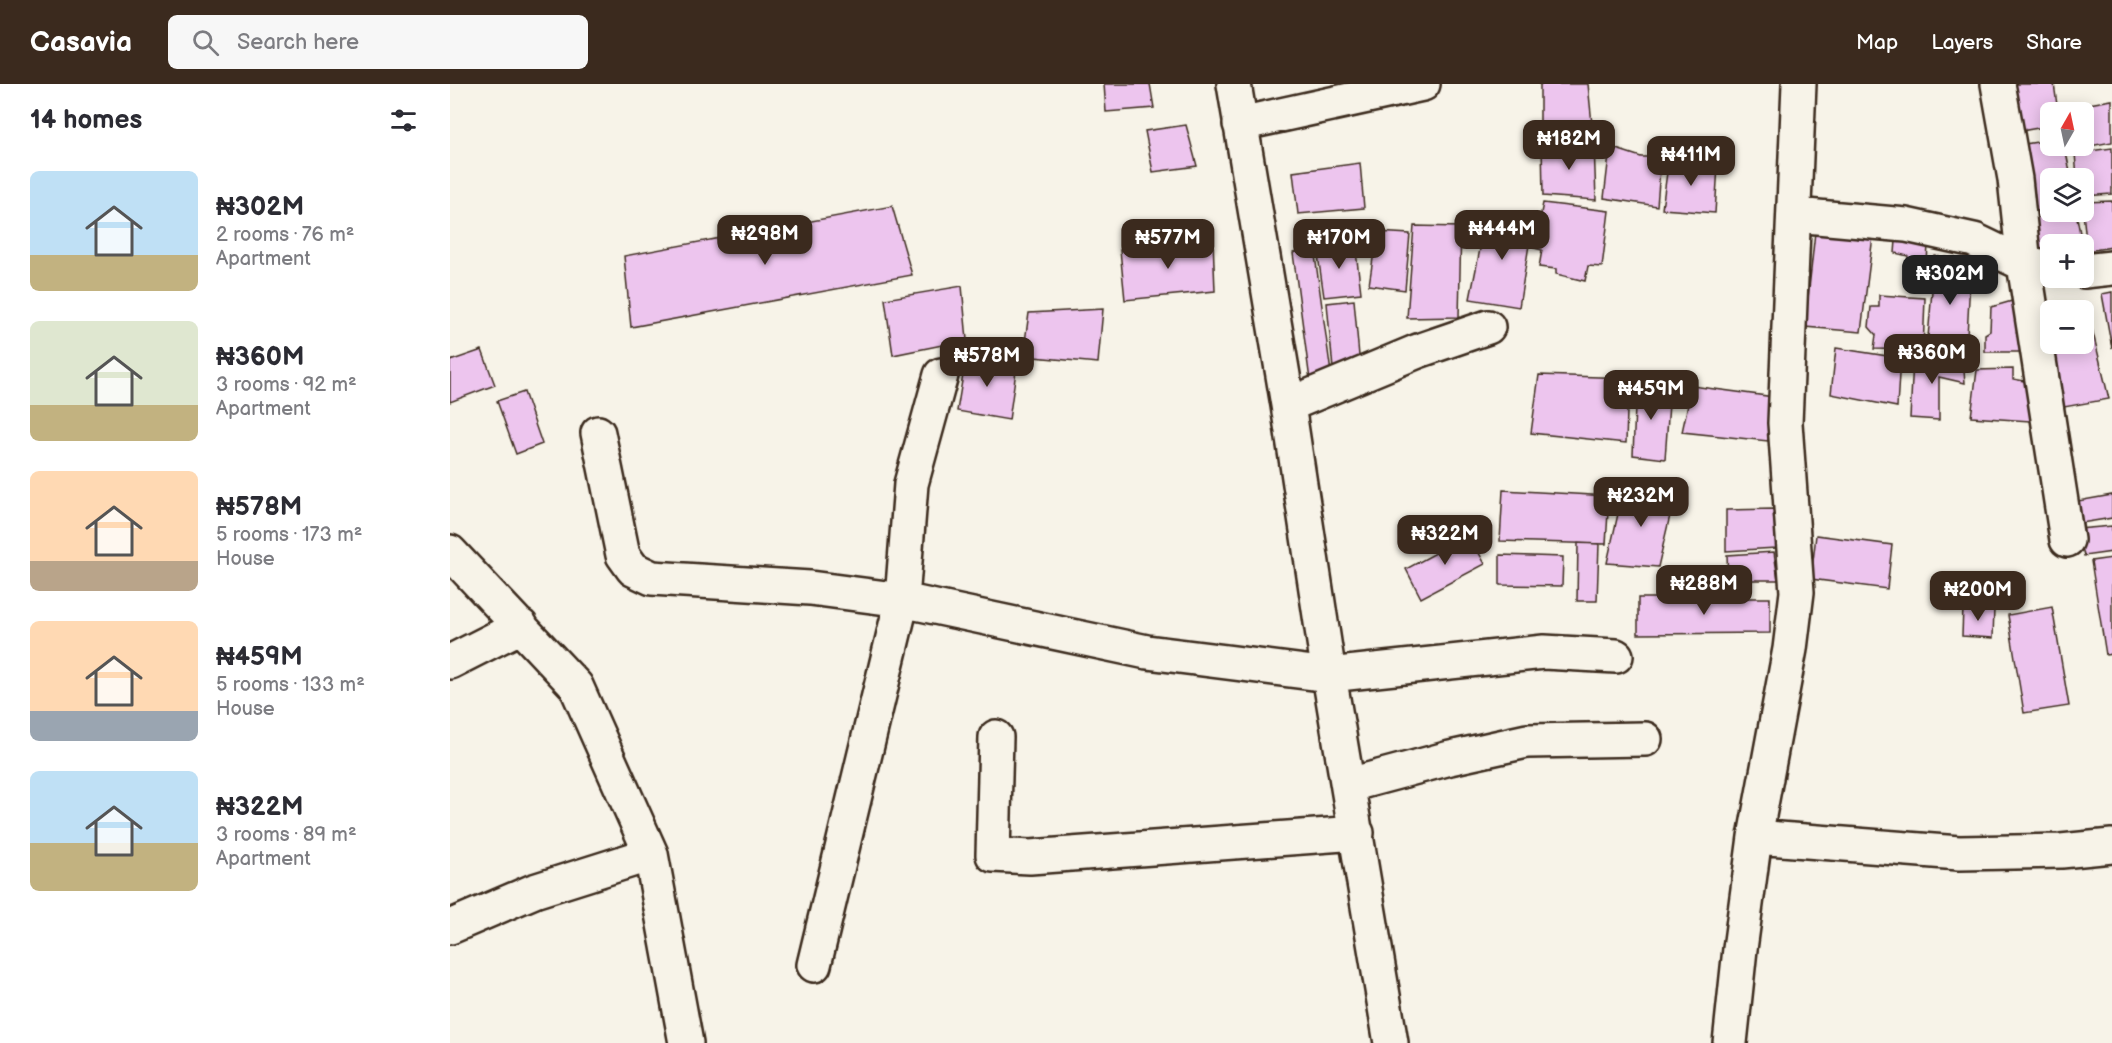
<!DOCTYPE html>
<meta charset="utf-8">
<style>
:root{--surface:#fff;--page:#f7f7f7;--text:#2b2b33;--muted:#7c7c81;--accent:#3b2a1e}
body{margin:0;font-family:"Balsamiq Sans",sans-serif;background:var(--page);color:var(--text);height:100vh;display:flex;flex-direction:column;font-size:22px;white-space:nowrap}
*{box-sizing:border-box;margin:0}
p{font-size:20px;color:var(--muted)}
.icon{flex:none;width:33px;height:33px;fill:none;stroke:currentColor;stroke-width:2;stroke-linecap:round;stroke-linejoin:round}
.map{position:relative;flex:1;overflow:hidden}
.details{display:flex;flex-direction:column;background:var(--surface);width:450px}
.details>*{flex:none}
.needle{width:39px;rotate:9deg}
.controls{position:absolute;left:1590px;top:18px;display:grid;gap:12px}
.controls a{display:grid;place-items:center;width:54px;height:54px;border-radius:9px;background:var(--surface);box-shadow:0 3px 15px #0003;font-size:30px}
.price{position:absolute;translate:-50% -51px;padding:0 14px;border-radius:12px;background:var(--accent);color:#fff;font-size:20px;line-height:39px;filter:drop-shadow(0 2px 3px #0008)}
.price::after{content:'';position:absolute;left:50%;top:36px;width:18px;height:14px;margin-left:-9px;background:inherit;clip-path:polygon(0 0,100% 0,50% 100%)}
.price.selected{background:#222;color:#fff}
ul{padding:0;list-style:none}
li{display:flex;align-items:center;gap:18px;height:150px;padding:0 30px}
li span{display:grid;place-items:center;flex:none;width:168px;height:120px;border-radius:9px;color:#555}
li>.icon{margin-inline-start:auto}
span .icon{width:72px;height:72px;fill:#fffc;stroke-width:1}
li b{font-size:26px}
h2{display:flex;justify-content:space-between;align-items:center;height:72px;padding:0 30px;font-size:26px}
header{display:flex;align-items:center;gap:36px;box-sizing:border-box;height:84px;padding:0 30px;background:var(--accent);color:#fff}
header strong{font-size:28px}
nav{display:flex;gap:33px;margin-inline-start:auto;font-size:21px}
.search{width:420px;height:54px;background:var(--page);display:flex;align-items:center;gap:15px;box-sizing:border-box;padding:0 21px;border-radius:9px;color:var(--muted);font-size:22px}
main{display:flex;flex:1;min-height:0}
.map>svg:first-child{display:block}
.building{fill:#edc5ee;stroke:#3b2a1e;stroke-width:1.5;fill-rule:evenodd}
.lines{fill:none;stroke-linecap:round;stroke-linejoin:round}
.minor-casing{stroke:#3b2a1e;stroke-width:38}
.minor{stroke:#f7f3e8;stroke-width:33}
</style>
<header>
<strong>Casavia</strong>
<div class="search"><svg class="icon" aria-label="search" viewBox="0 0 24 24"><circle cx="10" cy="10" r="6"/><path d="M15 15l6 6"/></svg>Search here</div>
<nav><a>Map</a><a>Layers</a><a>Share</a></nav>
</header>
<main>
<section class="details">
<h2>14 homes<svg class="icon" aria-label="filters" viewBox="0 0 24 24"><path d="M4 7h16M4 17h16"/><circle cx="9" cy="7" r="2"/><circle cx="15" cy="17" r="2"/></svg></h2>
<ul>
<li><span style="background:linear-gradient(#bfe0f5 70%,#c2b280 0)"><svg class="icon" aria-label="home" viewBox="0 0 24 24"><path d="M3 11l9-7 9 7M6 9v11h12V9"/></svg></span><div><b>₦302M</b><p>2 rooms · 76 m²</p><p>Apartment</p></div></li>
<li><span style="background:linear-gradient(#dfe7d0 70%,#c2b280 0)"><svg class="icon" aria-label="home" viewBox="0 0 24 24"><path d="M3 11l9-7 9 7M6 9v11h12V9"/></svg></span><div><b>₦360M</b><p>3 rooms · 92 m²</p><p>Apartment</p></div></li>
<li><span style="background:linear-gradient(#ffd9b3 75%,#b9a48a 0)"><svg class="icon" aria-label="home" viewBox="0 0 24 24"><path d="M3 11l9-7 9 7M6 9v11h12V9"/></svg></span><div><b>₦578M</b><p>5 rooms · 173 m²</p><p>House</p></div></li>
<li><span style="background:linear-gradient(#ffd9b3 75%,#9aa5b1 0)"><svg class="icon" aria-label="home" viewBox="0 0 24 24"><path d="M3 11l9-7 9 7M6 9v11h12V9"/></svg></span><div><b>₦459M</b><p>5 rooms · 133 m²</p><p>House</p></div></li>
<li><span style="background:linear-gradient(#bfe0f5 60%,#c2b280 0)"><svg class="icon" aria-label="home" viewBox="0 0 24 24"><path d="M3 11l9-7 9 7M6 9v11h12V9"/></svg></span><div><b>₦322M</b><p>3 rooms · 89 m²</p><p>Apartment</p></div></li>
</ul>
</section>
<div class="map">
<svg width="1662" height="959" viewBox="0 0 1662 959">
<rect width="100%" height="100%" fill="#f7f3e8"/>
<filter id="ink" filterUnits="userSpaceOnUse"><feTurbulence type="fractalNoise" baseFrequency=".0167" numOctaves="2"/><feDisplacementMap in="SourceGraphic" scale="12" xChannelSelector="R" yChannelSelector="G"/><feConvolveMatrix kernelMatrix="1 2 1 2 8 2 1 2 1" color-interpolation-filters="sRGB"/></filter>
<g filter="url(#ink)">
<path class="building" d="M654 0H700L704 24 656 28Z
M1090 0H1138L1142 40 1090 46Z
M1566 0H1604L1608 28H1600V42L1571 47Z
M1662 16V58L1624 65 1623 62H1634V28H1617L1616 24Z
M736 41 747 82 703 88 695 47Z
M1600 56V62H1615L1621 94H1600V128H1626L1632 160H1600V166L1586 167 1575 60Z
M1092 58 1144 60 1146 116 1093 112Z
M1160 63 1191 73H1211L1207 122 1154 114Z
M1662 64V110L1634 112V94H1627L1625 69Z
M1219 74 1268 82 1265 129 1212 125Z
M910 79 914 124 848 130 843 88Z
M1662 117V163L1637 167 1633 128 1634 118Z
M1093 119 1159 127 1152 183 1138 182 1135 197 1106 190V185L1089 183 1092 166 1084 164Z
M442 122 462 191 181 243 174 172Z
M1037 130 1083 136 1069 223 1020 215Z
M964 142 1011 143 1009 233 957 234Z
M927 148 960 150 955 206 919 201Z
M1365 148 1423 152 1411 248 1355 243Z
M763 156 765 207 675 216 670 166Z
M1446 157 1478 158 1476 206 1456 203 1458 172 1445 169Z
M905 159 911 209 874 213 867 164Z
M864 164 881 289 860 296 843 169Z
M1485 172 1521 177 1516 271 1477 265Z
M512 202 517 256 443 271 435 215Z
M1662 208V264L1652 210Z
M1429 211 1475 214 1473 266 1424 265 1426 251 1419 243 1421 223H1429Z
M904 216 910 283 883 285 877 219Z
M1562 217 1572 268H1535V250L1540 247 1541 223Z
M1636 220 1659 315 1603 325 1589 228ZM1600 226H1634V260H1600Z
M653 225 648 279 573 272 579 229Z
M1386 264 1450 274 1447 323 1381 310Z
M32 266 45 301 0 318V277Z
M516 273 567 280 559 336 507 327Z
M1513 274 1515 299 1489 293V336L1460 334 1463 276Z
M1563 285V295L1579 298 1580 337 1521 333 1527 286Z
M1089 291 1178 294 1176 359 1081 349Z
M1186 299 1220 306 1215 375 1183 371Z
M1242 302 1324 313 1318 357 1232 348Z
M74 308 92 360 66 370 47 317Z
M1174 403 1225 410 1208 483 1157 479Z
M1053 406 1159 412 1156 460 1050 457Z
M1662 411V434L1625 440 1622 418Z
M1324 425 1326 464 1276 467V426Z
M1662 442V468L1634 472 1628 445Z
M1019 451 1035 480 971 514 956 485Z
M1366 451 1442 461 1437 505 1361 495Z
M1128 459 1149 460 1147 517H1127Z
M1324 468 1328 496H1278L1277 471Z
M1050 471 1113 473 1112 502 1050 501Z
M1662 474V570L1656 571 1641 477Z
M1188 514H1320V549L1188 550Z
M1513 523 1544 524 1543 554 1512 552Z
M1602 523 1619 622 1574 629 1558 531Z"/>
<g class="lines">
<g class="minor-casing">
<path id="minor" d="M784 0 838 321 879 591 941 959
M1548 0 1565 95 1574 180 1617 456
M790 40 973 0
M1345 131 1456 141 1524 156 1574 180 1600 183
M1634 187 1662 184
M838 321 968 267 1038 243
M148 349 173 471 183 485 202 494 360 504 452 516 697 568 879 591 1094 568 1166 572
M0 468 126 602 201 770 236 959
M0 578 71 542
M546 653 543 771 580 773 907 749
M899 701 1000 674 1077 657 1195 655
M1305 753 1509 769 1611 767 1662 762
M0 843 84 807 201 770
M364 881 452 516 461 400 491 291
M1280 959 1290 865 1305 753 1340 565 1347 508 1335 339 1349 0"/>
</g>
<use href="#minor" class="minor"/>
</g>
</g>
</svg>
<div class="controls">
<a><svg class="needle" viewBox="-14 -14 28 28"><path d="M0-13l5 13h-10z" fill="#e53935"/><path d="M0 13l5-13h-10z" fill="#7c7c81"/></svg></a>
<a><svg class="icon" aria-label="layers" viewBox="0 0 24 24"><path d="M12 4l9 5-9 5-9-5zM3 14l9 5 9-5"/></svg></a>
<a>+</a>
<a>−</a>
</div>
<b class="price" style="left:1119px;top:87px">₦182M</b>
<b class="price" style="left:1241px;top:103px">₦411M</b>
<b class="price" style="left:1052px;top:177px">₦444M</b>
<b class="price" style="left:315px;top:182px">₦298M</b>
<b class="price" style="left:718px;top:186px">₦577M</b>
<b class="price" style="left:889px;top:186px">₦170M</b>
<b class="price selected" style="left:1500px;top:222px">₦302M</b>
<b class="price" style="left:1482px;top:301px">₦360M</b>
<b class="price" style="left:537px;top:304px">₦578M</b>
<b class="price" style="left:1201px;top:337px">₦459M</b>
<b class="price" style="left:1191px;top:444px">₦232M</b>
<b class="price" style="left:995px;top:482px">₦322M</b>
<b class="price" style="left:1254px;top:532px">₦288M</b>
<b class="price" style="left:1528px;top:538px">₦200M</b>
</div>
</main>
